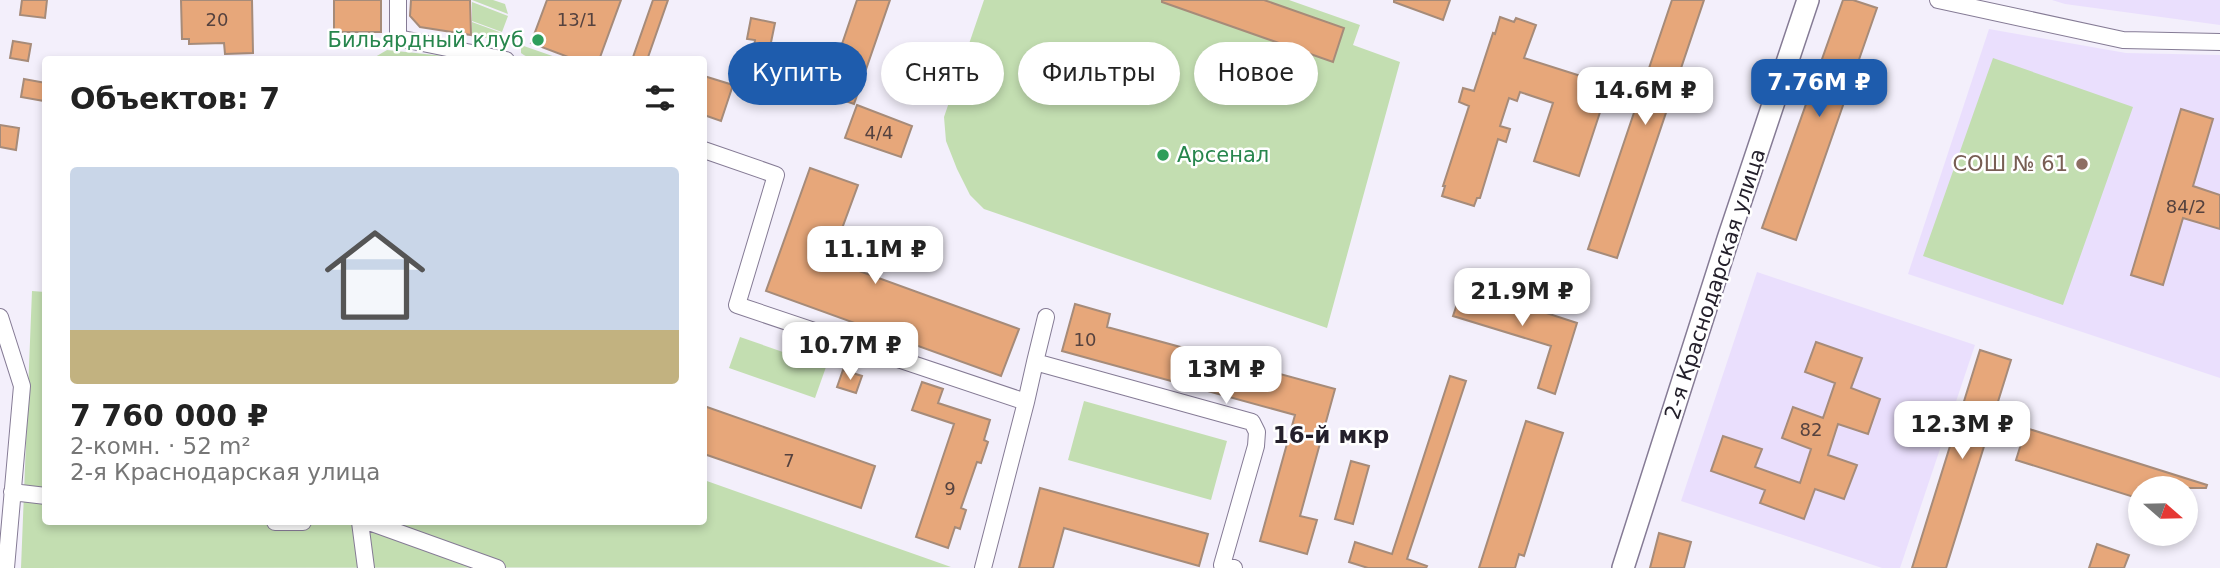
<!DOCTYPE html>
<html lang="ru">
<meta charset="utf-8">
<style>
:root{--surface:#fff;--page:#f2f2f2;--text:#222;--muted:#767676;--line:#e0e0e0;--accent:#1e5cad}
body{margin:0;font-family:"DejaVu Sans",sans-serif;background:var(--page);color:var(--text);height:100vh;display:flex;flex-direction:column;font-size:26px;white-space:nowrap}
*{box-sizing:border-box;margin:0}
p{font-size:23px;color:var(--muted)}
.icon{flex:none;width:38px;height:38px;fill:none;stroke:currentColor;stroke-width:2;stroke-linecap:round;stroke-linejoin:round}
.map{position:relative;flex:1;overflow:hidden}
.details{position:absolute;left:42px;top:56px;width:665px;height:469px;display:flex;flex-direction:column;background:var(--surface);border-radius:7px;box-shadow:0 4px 10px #0003}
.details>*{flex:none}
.hud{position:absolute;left:728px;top:42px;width:665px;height:63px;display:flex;gap:14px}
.needle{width:46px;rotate:110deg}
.fabs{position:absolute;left:2128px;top:476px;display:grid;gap:14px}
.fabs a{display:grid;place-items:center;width:70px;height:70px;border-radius:50%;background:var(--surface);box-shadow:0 4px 10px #0003;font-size:35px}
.price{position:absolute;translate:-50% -60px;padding:0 16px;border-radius:14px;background:#fff;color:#222;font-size:23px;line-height:46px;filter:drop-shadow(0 2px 4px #0008)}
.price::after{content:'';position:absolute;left:50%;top:42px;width:21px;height:16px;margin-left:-10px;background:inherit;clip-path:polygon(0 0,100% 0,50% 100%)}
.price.current{background:var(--accent);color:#fff}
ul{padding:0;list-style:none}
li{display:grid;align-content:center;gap:14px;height:371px;padding:0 28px}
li+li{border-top:2px solid var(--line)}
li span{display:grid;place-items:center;height:217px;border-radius:7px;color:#555}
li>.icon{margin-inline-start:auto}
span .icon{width:126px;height:126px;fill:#fffc;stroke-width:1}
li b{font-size:30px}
h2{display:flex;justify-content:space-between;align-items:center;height:84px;padding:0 28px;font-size:30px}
.pill{padding:0 24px;border-radius:32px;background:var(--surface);box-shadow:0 4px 10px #0003;font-size:24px;line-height:63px}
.pill.current{background:var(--accent);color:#fff}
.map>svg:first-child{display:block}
.built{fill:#eadffd}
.green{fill:#c3deb1}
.building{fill:#e7a77a;stroke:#a68b79;stroke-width:2}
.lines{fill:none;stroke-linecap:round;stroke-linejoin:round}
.street-casing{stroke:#857b95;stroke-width:18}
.secondary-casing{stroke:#857b95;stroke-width:24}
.street{stroke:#fff;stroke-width:16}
.secondary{stroke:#fff;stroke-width:21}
.leisure-dot{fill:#2e9e5b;stroke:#fff;stroke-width:2.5}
.education-dot{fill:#8d6e63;stroke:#fff;stroke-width:2.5}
.labels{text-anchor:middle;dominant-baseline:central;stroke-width:5;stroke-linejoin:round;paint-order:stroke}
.number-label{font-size:18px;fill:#55423f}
.leisure-label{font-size:21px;fill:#27864d;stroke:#fff;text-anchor:end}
.education-label{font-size:21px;fill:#785e54;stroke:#fff;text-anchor:end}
.street-label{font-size:21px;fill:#24202b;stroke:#fff}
.neighbourhood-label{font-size:23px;font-weight:bold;fill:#24202b;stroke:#fff}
</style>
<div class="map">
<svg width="2220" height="568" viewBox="0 0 2220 568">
<rect width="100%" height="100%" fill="#f3effb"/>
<path class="built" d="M2052 0H2220V25L2065 4Z
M1989 29 2126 53 2220 55V378L1908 274Z
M1757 272 1975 345 1900 568H1882L1681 501Z"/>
<path class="green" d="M472 0H493L505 4 508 14Z
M984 0H1289L1360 25 1353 45 1400 62 1327 328 984 209 970 195 957 169 946 141 944 117Z
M472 2 508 16 502 32 472 21Z
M472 22 502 33 500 38 495 40 472 35Z
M521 45 561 59C547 60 533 62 521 53Z
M387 50 463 58 370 60Z
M1993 58 2133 107 2063 305 1923 256Z
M32 291 45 292 46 522H704V480L951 567 21 568Z
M740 337 826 367 815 398 729 368Z
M1084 401 1227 441 1211 500 1068 460Z"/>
<path class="building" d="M22 0H47L45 18 20 15Z
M181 0H252L253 53 225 54 224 43 189 44V39H182Z
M334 0H381V32H334Z
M411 0H470L471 35 420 27 410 16Z
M547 0H621L599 60H576L531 43Z
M653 0H668L647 60H632Z
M857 0H890L854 104 825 94Z
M1162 0H1264L1344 28 1333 62 1162 2Z
M1394 0H1450L1443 20 1394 2Z
M1672 0H1704L1617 258 1588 249Z
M1843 0H1853L1877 8 1796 240 1762 228Z
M1500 17 1514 22 1516 18 1536 25 1524 58 1609 85 1579 176 1534 161 1553 103 1520 92 1517 101 1509 98 1500 126 1510 129 1506 142 1498 139 1480 198H1477L1474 206 1442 196 1445 186H1443L1469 106 1459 102 1463 88 1474 91 1493 33 1495 34Z
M751 18 775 23 769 52 754 48 755 40 747 39Z
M13 41 31 44 28 61 10 58Z
M704 76 733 85 721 121 704 115Z
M24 79 46 83 44 101 21 97Z
M857 105 912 126 901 157 845 138Z
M2181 109 2213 119 2193 186 2220 195V229L2183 218 2163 285 2131 275Z
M0 125 19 128 16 150 0 147Z
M810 168 858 185 833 253 837 263 1019 329 1001 376 766 291Z
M1463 286 1577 323 1555 394 1538 388 1551 346 1453 316Z
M1075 304 1110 314 1107 327 1335 389 1300 516 1317 520 1307 554 1260 541 1295 415 1062 351Z
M1816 342 1862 358 1851 388 1880 399 1868 434 1838 424 1828 455 1857 465 1844 499 1815 489 1804 519 1760 503 1765 490 1711 471 1723 436 1762 449 1755 467 1800 483 1811 449 1782 438 1793 407 1823 418 1835 383 1805 372Z
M1980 350 2011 360 1946 568H1912Z
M843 370 862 376 856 393 837 387Z
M1450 376 1466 381 1407 559 1427 566 1426 568H1368L1349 562 1355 542 1392 554Z
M922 382 943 389 938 403 990 420 984 440 988 442 981 463 977 462 961 508 966 510 960 529 955 527 948 548 916 537 954 424 912 410Z
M704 406 875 466 861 508 704 454Z
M1526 421 1563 433 1554 461 1524 556 1519 554 1515 568H1479Z
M2026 428 2207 485 2206 488H2140V499L2016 460Z
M1351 461 1369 466 1353 524 1335 519Z
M1040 488 1208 534 1199 566 1064 528 1053 568H1019Z
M1659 533 1691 542 1684 568H1650Z
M2097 544 2129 555 2124 568H2089Z"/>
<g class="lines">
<g class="street-casing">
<path id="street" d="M398 0V38L506 60
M1938 0 2123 40 2220 42
M704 150 776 175 737 305 1026 402 1035 362 1252 422 1257 432 1256 446 1222 565 1234 568
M0 317 22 386 6 568
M1035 362 1046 317
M12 492 46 496
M275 522H303
M360 522 366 568
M369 522 497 568
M983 568 1026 402"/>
</g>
<g class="secondary-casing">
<path id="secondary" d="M1623 568 1728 239 1808 0"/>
</g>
<use href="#street" class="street"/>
<use href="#secondary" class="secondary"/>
</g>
<g class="leisure-dot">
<circle cx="538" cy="40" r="7"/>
<circle cx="1163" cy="155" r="7"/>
</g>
<circle class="education-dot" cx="2082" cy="164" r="7"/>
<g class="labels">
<g class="number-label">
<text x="217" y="19">20</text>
<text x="577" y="19">13/1</text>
<text x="879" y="132">4/4</text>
<text x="2186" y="206">84/2</text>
<text x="1085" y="339">10</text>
<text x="1811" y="429">82</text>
<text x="789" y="460">7</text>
<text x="950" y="488">9</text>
</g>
<g class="leisure-label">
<text x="524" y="40">Бильярдный клуб</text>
<text x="1177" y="155" text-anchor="start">Арсенал</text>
</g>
<g class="education-label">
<text x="2068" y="164">СОШ № 61</text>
</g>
<g class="street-label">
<text transform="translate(1715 284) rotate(-72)">2-я Краснодарская улица</text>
</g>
<g class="neighbourhood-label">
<text x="1331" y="435">16-й мкр</text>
</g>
</g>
</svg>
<div class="fabs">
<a><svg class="needle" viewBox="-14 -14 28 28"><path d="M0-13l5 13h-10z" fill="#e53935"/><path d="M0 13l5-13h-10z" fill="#767676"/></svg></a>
</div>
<b class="price current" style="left:1819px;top:119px">7.76M ₽</b>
<b class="price" style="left:1645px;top:127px">14.6M ₽</b>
<b class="price" style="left:875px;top:286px">11.1M ₽</b>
<b class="price" style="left:1522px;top:328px">21.9M ₽</b>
<b class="price" style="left:850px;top:382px">10.7M ₽</b>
<b class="price" style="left:1226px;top:406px">13M ₽</b>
<b class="price" style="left:1962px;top:461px">12.3M ₽</b>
<div class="hud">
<a class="pill current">Купить</a>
<a class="pill">Снять</a>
<a class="pill">Фильтры</a>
<a class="pill">Новое</a>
</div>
<section class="details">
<h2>Объектов: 7<svg class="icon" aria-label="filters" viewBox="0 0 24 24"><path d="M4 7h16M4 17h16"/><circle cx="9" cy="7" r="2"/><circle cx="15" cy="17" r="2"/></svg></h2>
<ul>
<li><span style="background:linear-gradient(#c9d6e8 75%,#c2b280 0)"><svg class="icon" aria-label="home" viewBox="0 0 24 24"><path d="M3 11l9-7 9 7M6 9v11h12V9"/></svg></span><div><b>7 760 000 ₽</b><p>2-комн. · 52 m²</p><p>2-я Краснодарская улица</p></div></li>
</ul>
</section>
</div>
